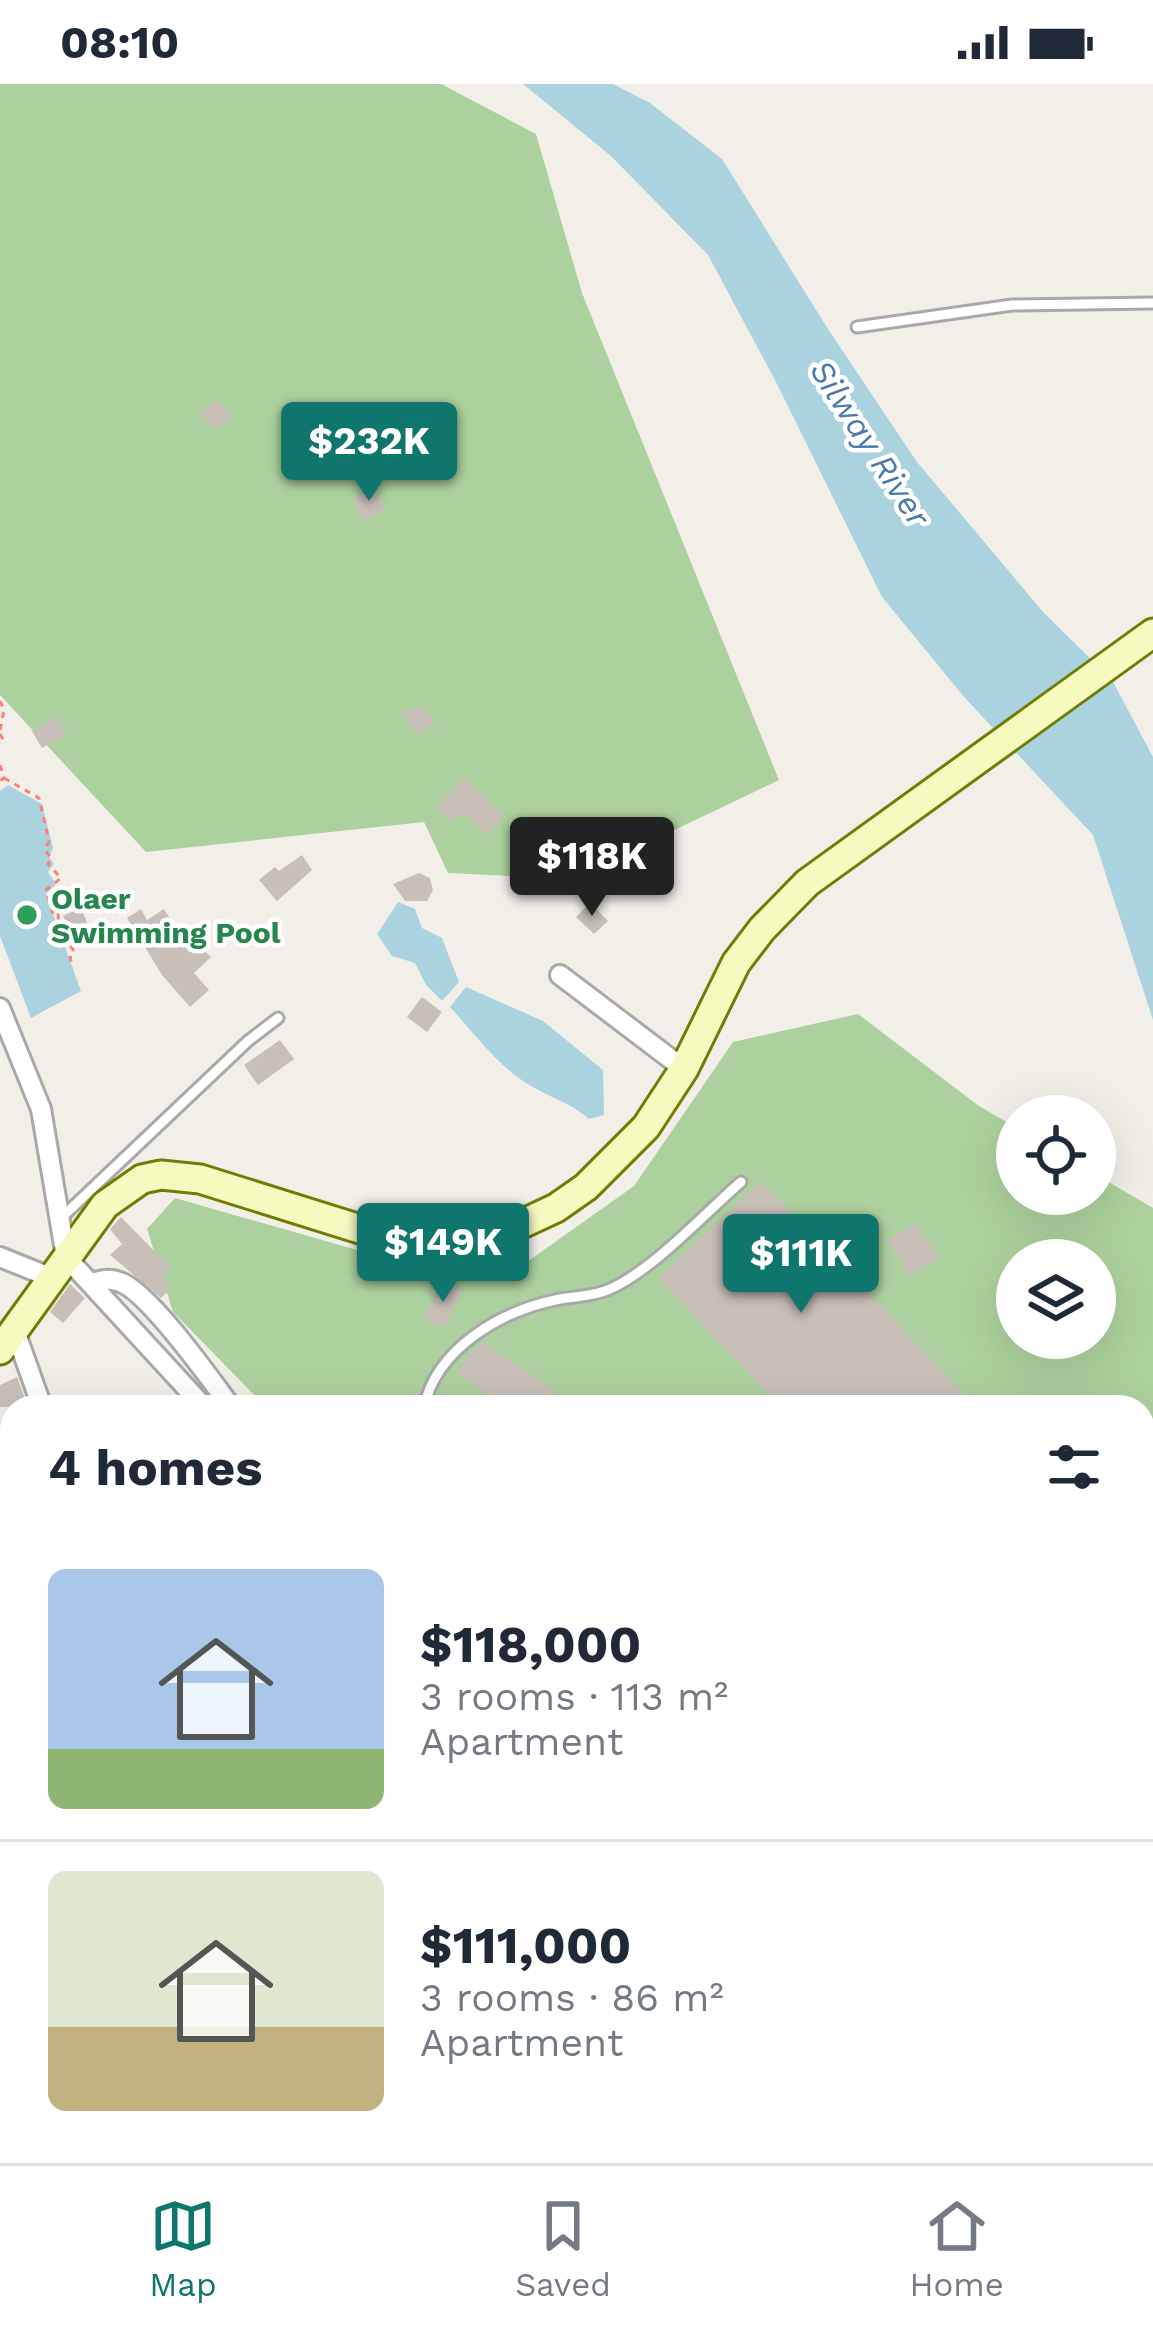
<!DOCTYPE html>
<meta charset="utf-8">
<style>
:root{--surface:#fff;--page:#f6f6f7;--text:#1f2937;--muted:#747a83;--line:#e0e1e3;--accent:#0f766e}
body{margin:0;font-family:"Work Sans",sans-serif;background:var(--page);color:var(--text);height:100vh;display:flex;flex-direction:column;font-size:45px;white-space:nowrap}
*{box-sizing:border-box;margin:0}
p{font-size:39px;color:var(--muted)}
.icon{flex:none;width:66px;height:66px;fill:none;stroke:currentColor;stroke-width:2;stroke-linecap:round;stroke-linejoin:round}
.map{position:relative;flex:1;overflow:hidden}
.panel{position:absolute;left:0px;top:1311px;width:1155px;height:768px;display:flex;flex-direction:column;background:var(--surface);border-radius:36px 36px 0 0;box-shadow:0 12px 48px #0002}
.panel>*{flex:none}
.fabs{position:absolute;left:996px;top:1011px;display:grid;gap:24px}
.fabs a{display:grid;place-items:center;width:120px;height:120px;border-radius:50%;background:var(--surface);box-shadow:0 12px 48px #0002;font-size:60px}
.price{position:absolute;translate:-50% -102px;padding:0 27px;border-radius:12px;background:var(--accent);color:#fff;font-size:39px;line-height:78px;filter:drop-shadow(0 3px 6px #0008)}
.price::after{content:'';position:absolute;left:50%;top:72px;width:36px;height:27px;margin-left:-18px;background:inherit;clip-path:polygon(0 0,100% 0,50% 100%)}
.price.selected{background:#222;color:#fff}
ul{padding:0;list-style:none}
li{display:flex;align-items:center;gap:36px;height:300px;padding:0 48px}
li+li{border-top:3px solid var(--line)}
li span{display:grid;place-items:center;flex:none;width:336px;height:240px;border-radius:18px;color:#555}
li>.icon{margin-inline-start:auto}
span .icon{width:144px;height:144px;fill:#fffc;stroke-width:1}
li b{font-size:51px}
h2{display:flex;justify-content:space-between;align-items:center;height:144px;padding:0 48px;font-size:51px}
.status{display:flex;justify-content:space-between;align-items:center;height:84px;padding:0 60px;background:var(--surface);direction:ltr}
.status svg{height:33px;fill:currentColor}
.dock{display:flex;justify-content:space-around;align-items:center;height:168px;border-top:3px solid var(--line);background:var(--surface);font-size:33px;color:var(--muted)}
.dock a{display:grid;justify-items:center;gap:6px}
.dock .selected{color:var(--accent)}
.map>svg:first-child{display:block}
.residential{fill:#e0dfdf}
.forest{fill:#add19e;fill-rule:evenodd}
.water{fill:#aad3df}
.building{fill:#c7bfb8}
.lines{fill:none;stroke-linecap:round;stroke-linejoin:round}
.service-casing{stroke:#a9a9a9;stroke-width:15}
.minor-casing{stroke:#a9a9a9;stroke-width:24}
.secondary-casing{stroke:#707d05;stroke-width:33}
.path{stroke:#fa8072;stroke-width:3;stroke-dasharray:6 6;stroke-linecap:butt}
.service{stroke:#fff;stroke-width:9}
.minor{stroke:#fff;stroke-width:18}
.secondary{stroke:#f7fabf;stroke-width:27}
.leisure-dot{fill:#2e9e5b;stroke:#fff;stroke-width:4.5}
.labels{text-anchor:middle;dominant-baseline:central;stroke-width:9;stroke-linejoin:round;paint-order:stroke}
.leisure-label{font-size:30px;font-weight:bold;fill:#27864d;stroke:#fff;text-anchor:start}
.water-label{font-size:33px;font-style:italic;fill:#4a7aab;stroke:#fff}
</style>
<div class="status"><b>08:10</b><svg viewBox="0 0 49 12"><path d="M0 12V9h3v3zM5 12V6h3v6zM10 12V3h3v9zM15 12V0h3v12zM26 1h20v11H26zM47 4h2v5h-2z"/></svg></div>
<div class="map">
<svg width="1153" height="2079" viewBox="0 0 1153 2079">
<rect width="100%" height="100%" fill="#f2efe9"/>
<path class="residential" d="M737 2067H900L907 2079H741Z"/>
<path class="forest" d="M0 0H441L536 50 582 209 779 696 572 795 448 789 424 738 146 768 0 611Z
M858 930 979 1022 1017 1044V1110H1095V1090L1153 1124V1692L1143 1693V1323H266L173 1228 147 1145 175 1114 434 1188 524 1180 634 1102 733 958ZM1017 1176H1095V1254H1017Z
M887 2067H1084L1085 2079H893Z"/>
<path class="water" d="M523 0H613L650 19 722 75 828 245 917 378 1044 529 1112 596 1153 673V936L1093 751 965 614 882 513 775 296 708 171 611 72Z
M8 701 42 720 53 764 49 773 54 780 48 788 56 800 46 810 81 907 31 934 0 852V707Z
M398 818 415 825 422 844 442 854 459 898 442 917 426 901 415 879 392 872 377 850Z
M466 903 543 937 603 986 604 1031 589 1035C571 1019 551 1014 531 1002 497 982 476 951 450 923Z"/>
<path class="building" d="M218 315 232 333 214 346 201 329Z
M376 404 385 427 362 436 353 413Z
M422 623 435 638 418 651 400 629Z
M57 632 67 650 42 664 32 647Z
M464 694 504 733 486 751 465 729 450 737 436 723Z
M302 771 312 786 277 817 259 796 275 783 279 787Z
M419 789 430 794 433 806 427 817H405L393 800Z
M590 819 608 837 594 850 576 833Z
M81 824 91 848 75 855 63 832Z
M141 825 147 836 164 825 188 865 195 858 211 873 194 889 209 906 190 923 162 891 127 834Z
M422 913 442 928 427 948 407 933Z
M280 956 294 975 258 1001 244 981Z
M761 1097 977 1323H781L658 1194Z
M121 1133 171 1184 162 1192 172 1203 161 1214 110 1171 122 1160 110 1145Z
M917 1139 939 1174 909 1192 887 1156Z
M441 1197 462 1207 444 1244 424 1235Z
M70 1200 85 1214 63 1239 50 1228Z
M482 1257 555 1307 544 1323H507L456 1288Z
M17 1293 28 1323H0V1301Z"/>
<g class="lines">
<g class="service-casing">
<path id="service" d="M857 243 1012 221 1153 219
M60 1135 248 957 278 934
M424 1323C437 1264 500 1228 555 1216 573 1212 593 1213 610 1205 653 1186 704 1130 741 1098"/>
</g>
<g class="minor-casing">
<path id="minor" d="M560 891 684 985
M0 924 41 1025 66 1173 204 1323
M0 1173 52 1194
M91 1200C100 1196 110 1194 120 1198 149 1208 211 1296 231 1323
M15 1247 42 1323
M0 1442 12 1474
M0 1687 12 1713
M0 1901 12 1934
M61 2067 66 2079
M214 2067 221 2079
M374 2067 378 2079
M482 2067 487 2079
M0 2076 21 2067"/>
</g>
<g class="secondary-casing">
<path id="secondary" d="M0 1266 105 1121 142 1095 161 1091 200 1095 379 1151 443 1160 496 1152 556 1124 586 1103 646 1043 684 985 736 879 762 845 807 799 1153 549"/>
</g>
<path class="path" d="M0 617 4 626 0 647
M0 650 4 657 0 658
M0 681 4 694 0 697
M4 694 39 714 49 757 45 766 51 774 48 780 61 794 46 806 53 830 58 829 59 846 74 867 70 874 73 882"/>
<use href="#service" class="service"/>
<use href="#minor" class="minor"/>
<use href="#secondary" class="secondary"/>
</g>
<circle class="leisure-dot" cx="27" cy="831" r="12"/>
<g class="labels">
<g class="leisure-label">
<text x="51" y="814">Olaer<tspan x="51" dy="34">Swimming Pool</tspan></text>
</g>
<g class="water-label">
<text transform="translate(870 359) rotate(57)">Silway River</text>
</g>
</g>
</svg>
<div class="fabs">
<a><svg class="icon" aria-label="locate" viewBox="0 0 24 24"><circle cx="12" cy="12" r="6"/><path d="M12 2v4M12 18v4M2 12h4M18 12h4"/></svg></a>
<a><svg class="icon" aria-label="layers" viewBox="0 0 24 24"><path d="M12 4l9 5-9 5-9-5zM3 14l9 5 9-5"/></svg></a>
</div>
<b class="price" style="left:369px;top:420px">$232K</b>
<b class="price selected" style="left:592px;top:835px">$118K</b>
<b class="price" style="left:443px;top:1221px">$149K</b>
<b class="price" style="left:801px;top:1232px">$111K</b>
<section class="panel">
<h2>4 homes<svg class="icon" aria-label="filters" viewBox="0 0 24 24"><path d="M4 7h16M4 17h16"/><circle cx="9" cy="7" r="2"/><circle cx="15" cy="17" r="2"/></svg></h2>
<ul>
<li><span style="background:linear-gradient(#a9c7e8 75%,#8fb573 0)"><svg class="icon" aria-label="home" viewBox="0 0 24 24"><path d="M3 11l9-7 9 7M6 9v11h12V9"/></svg></span><div><b>$118,000</b><p>3 rooms · 113 m²</p><p>Apartment</p></div></li>
<li><span style="background:linear-gradient(#dfe7d0 65%,#c2b280 0)"><svg class="icon" aria-label="home" viewBox="0 0 24 24"><path d="M3 11l9-7 9 7M6 9v11h12V9"/></svg></span><div><b>$111,000</b><p>3 rooms · 86 m²</p><p>Apartment</p></div></li>
</ul>
</section>
</div>
<nav class="dock">
<a class="selected"><svg class="icon" aria-label="map" viewBox="0 0 24 24"><path d="M3 6l6-2 6 2 6-2v14l-6 2-6-2-6 2zM9 4v14M15 6v14"/></svg>Map</a>
<a><svg class="icon" aria-label="saved" viewBox="0 0 24 24"><path d="M7 4h10v16l-5-4-5 4z"/></svg>Saved</a>
<a><svg class="icon" aria-label="home" viewBox="0 0 24 24"><path d="M3 11l9-7 9 7M6 9v11h12V9"/></svg>Home</a>
</nav>
